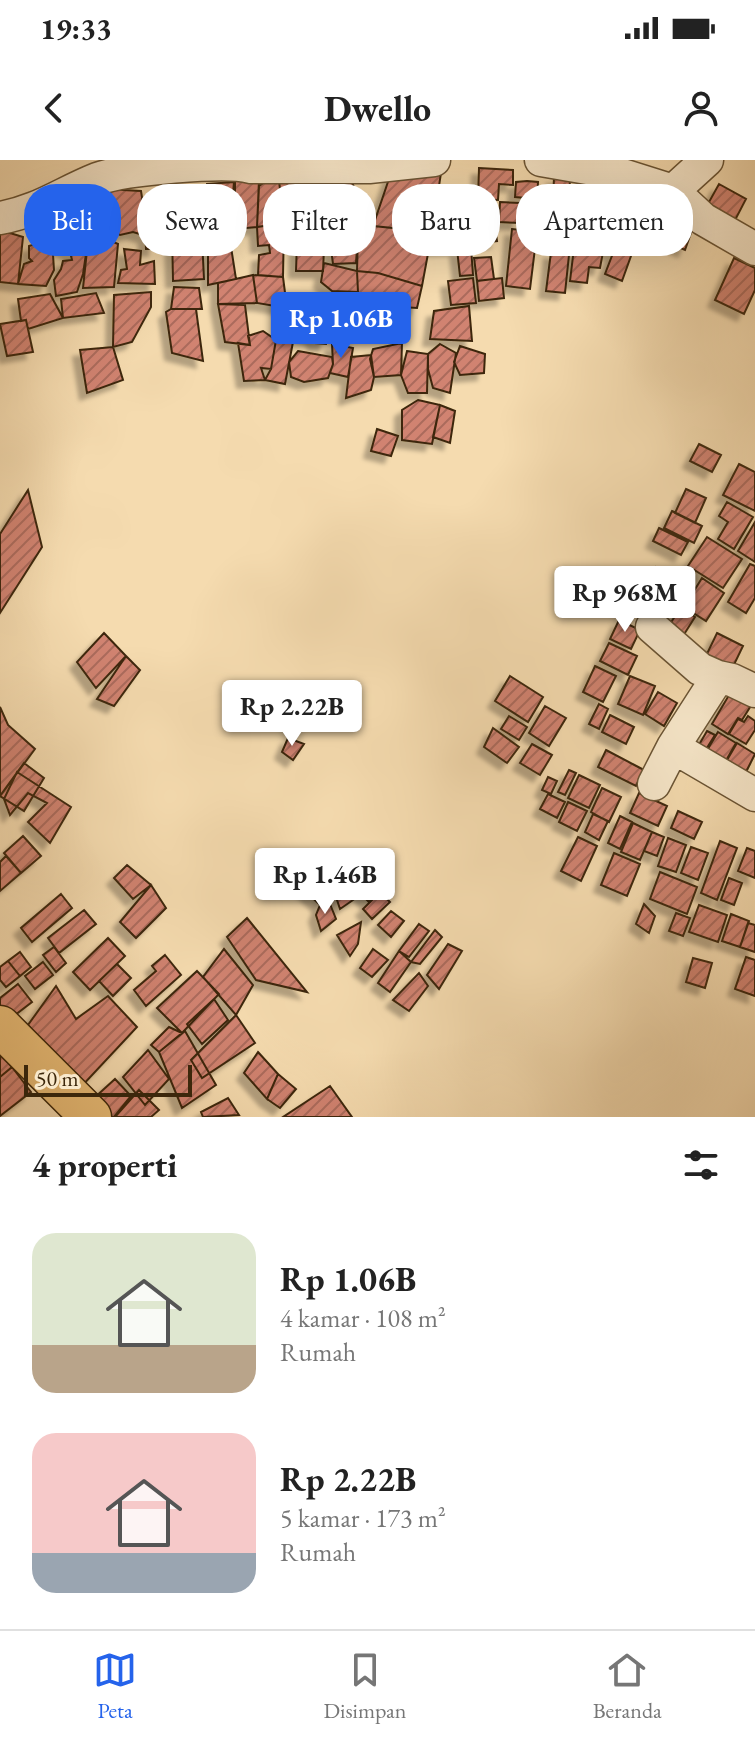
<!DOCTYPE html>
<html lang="id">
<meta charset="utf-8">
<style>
:root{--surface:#fff;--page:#f6f6f6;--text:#222;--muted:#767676;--line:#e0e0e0;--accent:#2563eb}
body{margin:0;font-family:"EB Garamond",serif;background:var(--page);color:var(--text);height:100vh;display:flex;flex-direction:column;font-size:30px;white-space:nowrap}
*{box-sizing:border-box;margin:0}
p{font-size:26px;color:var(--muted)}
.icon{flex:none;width:44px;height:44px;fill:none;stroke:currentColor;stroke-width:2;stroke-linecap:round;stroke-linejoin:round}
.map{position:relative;height:957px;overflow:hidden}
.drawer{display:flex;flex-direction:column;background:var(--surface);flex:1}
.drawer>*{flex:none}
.banner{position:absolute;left:24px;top:24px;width:708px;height:72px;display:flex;gap:16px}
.scale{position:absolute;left:24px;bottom:20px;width:168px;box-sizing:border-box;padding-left:8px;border:4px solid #3c270b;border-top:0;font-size:22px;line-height:28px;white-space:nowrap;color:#3c270b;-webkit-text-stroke:6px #f8e8cb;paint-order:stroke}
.price{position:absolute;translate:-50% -68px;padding:0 18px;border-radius:8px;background:#fff;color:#222;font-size:26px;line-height:52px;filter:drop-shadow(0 2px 4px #0008)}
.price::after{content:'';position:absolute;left:50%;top:48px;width:24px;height:18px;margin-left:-12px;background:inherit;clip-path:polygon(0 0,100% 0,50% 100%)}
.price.selected{background:var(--accent);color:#fff}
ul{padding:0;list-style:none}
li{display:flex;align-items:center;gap:24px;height:200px;padding:0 32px}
li span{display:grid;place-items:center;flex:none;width:224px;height:160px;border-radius:24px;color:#555}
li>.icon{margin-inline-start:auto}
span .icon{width:96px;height:96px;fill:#fffc;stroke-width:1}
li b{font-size:34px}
h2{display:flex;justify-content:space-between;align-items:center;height:96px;padding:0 32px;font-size:34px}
.tag{padding:0 28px;border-radius:32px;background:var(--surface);box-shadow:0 8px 32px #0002;font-size:28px;line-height:72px}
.tag.selected{background:var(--accent);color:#fff}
.status{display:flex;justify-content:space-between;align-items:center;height:56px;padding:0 40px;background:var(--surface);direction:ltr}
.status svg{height:22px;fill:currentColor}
header{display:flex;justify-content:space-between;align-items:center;height:104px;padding:0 32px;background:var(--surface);font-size:36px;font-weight:700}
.menu{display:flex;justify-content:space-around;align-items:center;height:112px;border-top:2px solid var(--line);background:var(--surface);font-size:22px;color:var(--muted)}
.menu a{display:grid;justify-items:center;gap:4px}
.menu .selected{color:var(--accent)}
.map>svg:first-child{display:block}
.building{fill:url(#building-hatch);stroke:#3c270b;stroke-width:2;filter:url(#shadow)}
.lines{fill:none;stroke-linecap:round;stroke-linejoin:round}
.minor-casing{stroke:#6a5434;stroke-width:35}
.major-casing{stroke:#3c270b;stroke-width:43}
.minor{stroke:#f8e8cb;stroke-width:32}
.major{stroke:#eabe78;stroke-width:40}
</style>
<div class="status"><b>19:33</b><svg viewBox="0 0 49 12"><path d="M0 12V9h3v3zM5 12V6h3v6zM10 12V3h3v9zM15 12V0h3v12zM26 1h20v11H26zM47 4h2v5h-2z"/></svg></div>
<header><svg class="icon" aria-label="back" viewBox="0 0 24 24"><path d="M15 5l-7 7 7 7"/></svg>Dwello<svg class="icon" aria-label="person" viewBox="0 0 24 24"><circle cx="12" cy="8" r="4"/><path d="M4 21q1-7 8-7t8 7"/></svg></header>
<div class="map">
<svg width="755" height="957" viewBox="0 0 755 957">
<defs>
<pattern id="building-hatch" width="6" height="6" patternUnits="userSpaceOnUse" patternTransform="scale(2)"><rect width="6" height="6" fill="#d18371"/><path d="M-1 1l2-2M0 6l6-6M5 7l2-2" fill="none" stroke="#ab6b5b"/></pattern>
<filter id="shadow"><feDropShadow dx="-7" dy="7" stdDeviation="2" flood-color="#0004"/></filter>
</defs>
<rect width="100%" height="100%" fill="#f5dbaf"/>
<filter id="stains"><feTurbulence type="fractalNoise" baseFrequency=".0025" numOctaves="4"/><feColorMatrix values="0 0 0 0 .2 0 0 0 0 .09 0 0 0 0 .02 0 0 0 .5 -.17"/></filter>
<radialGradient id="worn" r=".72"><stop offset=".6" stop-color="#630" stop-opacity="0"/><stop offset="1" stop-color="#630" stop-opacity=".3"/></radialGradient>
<path class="building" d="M479 8 513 10V25L499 24 498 40 478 39Z
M392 10 441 13 432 72 373 66Z
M295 14 308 16 312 65 293 59Z
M295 14 293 59H284L279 21Z
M314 15 351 16 357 41 347 57 333 63 311 58Z
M235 16 259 20 257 67 235 69Z
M554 17 570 18 569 43 553 42Z
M269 19 279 21 284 63 257 67 259 26Z
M527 21 538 22 536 64 525 63 526 38 515 37 516 22Z
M234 22 230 70 202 78 207 24Z
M719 24 746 39 732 66 704 51Z
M573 26 596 28 595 48 572 47Z
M105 29 141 31 146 63 143 75 133 72 120 75 107 67 101 37Z
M611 31 652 42 643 74 602 63Z
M84 40 99 41 104 78 80 72 79 44Z
M500 42 520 43 519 63 499 62Z
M79 44 80 72 56 71 55 45Z
M567 54 597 58 594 85 563 81Z
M667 56 693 67 685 90 659 79Z
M551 60H560V77L551 76Z
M284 63 283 117 258 115 259 95 270 93 269 85 258 86 257 67Z
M284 63 325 67 323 111H296L297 82 284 78Z
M333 63 348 65 358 75 356 103 333 104 329 74Z
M458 63 460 88 433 89 431 65Z
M495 65 497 81 462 85 460 69Z
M373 66 432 72 422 126 378 113 357 111 358 75Z
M157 67 155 89H146L145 68Z
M512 69 537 72 530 129 506 126Z
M0 70 23 77 18 124 0 122Z
M607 72 636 82 622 121 605 114 613 93 601 88Z
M172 73 202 78 204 119 173 121Z
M229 74 236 119 208 125V76Z
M59 76 82 78 88 81 83 114 77 132 56 136 54 120 61 109 63 101 72 100 70 92 56 86Z
M104 78 118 84 114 127 83 128 88 81Z
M52 79 54 110 46 126 18 124 24 104 32 101 29 98V86Z
M471 87 473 115 460 116 457 89Z
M574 88 603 92 600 108 589 107 587 123 570 121Z
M124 89 141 91 140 105 154 101 155 124 118 123 121 110 127 109Z
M551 92 569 95 565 133 546 131Z
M491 97 494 119 477 121 474 98Z
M734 98 755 108V130L744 154 715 140Z
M324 103 357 111 358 132 332 131 321 122Z
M357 111 378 113 422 126 417 148 370 145 358 132Z
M253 115 257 143 218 144V123Z
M253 115 283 117 287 148 257 143Z
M473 118 476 143 451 145 448 121Z
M502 118 504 138 479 141 477 121Z
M174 127 199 128 202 149H171Z
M151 132V147L132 182 113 187 114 135Z
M96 133 104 153 63 158 61 139Z
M50 134 63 158 28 169 26 160 21 161 18 139Z
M299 141 333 142 326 184 315 183 313 178 292 169 293 153Z
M218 144 245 145 250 185 225 182Z
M469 146 472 181 430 179 434 151Z
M171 149H196L203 201 172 193 166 152Z
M26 160 33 192 7 196 0 164Z
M263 171 276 180 271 209 261 208 265 220 244 221 238 183 250 185 248 176Z
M288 177 293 182 285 224 265 220 271 209 276 180Z
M402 183 401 215 374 217 370 199 373 189Z
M332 184 353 188 348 217 330 213 333 204Z
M440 184 456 193 450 233 433 228 428 209V194Z
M460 186 485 194 484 213 460 215 454 202Z
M113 187 123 220 87 233 80 190Z
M298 191 332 197 333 204 328 218 304 222 291 217 289 202Z
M407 191 428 194 427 233H408L401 215Z
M371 195 374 217 371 230 346 238 351 197Z
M418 240 440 245 432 284 402 280V250Z
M440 245 455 251 450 283 433 277Z
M377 269 398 276 391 296 371 291Z
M699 284 721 295 712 312 690 301Z
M739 304 755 312V351L723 335Z
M686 329 706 338 695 363 675 353Z
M28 330 42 387 0 453V374Z
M727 342 753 357 734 389 718 379 728 362 719 356Z
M672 351 702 366 694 383 664 368Z
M755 362V402L738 391Z
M659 368 688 382 681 395 653 381Z
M707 377 742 399 723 428 688 406Z
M750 404 755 406V438L746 453 728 442Z
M656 407 687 425 670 454 639 436Z
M702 418 724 433 706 461 684 447Z
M681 447 695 457 683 476 668 467Z
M619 460 640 470 631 489 610 479Z
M104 473 126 496 96 528 77 502Z
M717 473 743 486 729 515 703 502Z
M609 483 637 496 628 515 600 501Z
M126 496 140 510 114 546 97 539Z
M595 506 616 516 603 542 583 532Z
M510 516 543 537 528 562 495 541Z
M630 516 655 526 643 555 618 544Z
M658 532 677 543 664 566 645 554Z
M729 535 741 542 744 539 752 544 742 560 738 558 728 574 712 564Z
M599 544 608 549 599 569 589 564Z
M545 546 566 558 549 586 529 573Z
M0 547 8 565 35 589 0 636Z
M610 555 634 567 626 584 602 572Z
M509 556 527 567 519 580 501 569Z
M748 556 755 561V570L746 584 729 574 738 559 744 562Z
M493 568 519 587 507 603 484 587Z
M707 571 715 575 700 599 693 595Z
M718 572 736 583 719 613 700 602Z
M288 578 304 584 293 600 282 592Z
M737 583 755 594 740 624 720 612Z
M532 584 552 595 540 615 520 603Z
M606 590 644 610 636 626 598 607Z
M24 603 44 618 24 651 0 636Z
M569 610 576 613 565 635 558 632Z
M17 612 71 647 50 683 28 662 47 643 28 633 10 655 4 639Z
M579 615 600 625 589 648 568 638Z
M548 617 557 621 551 634 542 630Z
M602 628 621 637 609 662 591 652Z
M639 633 667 646 658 666 630 653Z
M548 634 565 642 557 658 540 649Z
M568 642 587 651 577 671 559 662Z
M678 651 702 662 694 679 671 668Z
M593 654 608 661 599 680 585 672Z
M620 656 632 662 620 689 608 683Z
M633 663 652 672 640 700 621 692Z
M652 672 664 677 657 696 644 691Z
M23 676 41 696 21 713 4 693Z
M578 677 597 686 581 721 561 711Z
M668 678 686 685 676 712 658 706Z
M720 681 737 688 717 740 701 733Z
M691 687 708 693 698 720 681 713Z
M747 688 755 691V718L738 711Z
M614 693 640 704 627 736 601 725Z
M6 696 21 713 0 731V702Z
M328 697 344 711 320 745 301 727Z
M371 701 392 720 369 742 350 723Z
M127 705 151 725 133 739 114 718Z
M660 712 697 727 687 754 650 739Z
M729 718 742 723 734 745 721 740Z
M350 723 356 738 340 749 336 737Z
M151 725 166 748 136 778 120 762Z
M380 732 390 742 372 759 363 749Z
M61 734 72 748 32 782 21 768Z
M330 744 336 759 321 771 316 755 320 745Z
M644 744 655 756 649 773 636 764Z
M699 745 727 755 718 782 689 772Z
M84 750 96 764 59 793 48 778Z
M391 751 404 761 391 777 378 765Z
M676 753 690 758 683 776 669 771Z
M731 754 749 761 740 787 722 781Z
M247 758 307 832 256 820 227 777Z
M361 762 358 784 350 796 337 775Z
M748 763 755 765V792L740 787Z
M419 764 429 771 409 797 399 791Z
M435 770 442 777 420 804 411 802Z
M108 778 125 796 90 830 73 812Z
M448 784 462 791 439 829 427 815Z
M54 787 66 803 56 812 43 795Z
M224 789 253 825 236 855 203 817Z
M373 789 388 800 372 817 360 808Z
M399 791 411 802 390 832 378 823Z
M20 792 31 807 20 816 8 801Z
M165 795 181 815 146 846 134 830 156 811 152 806Z
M746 797 755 800V836L735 829Z
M693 798 712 803 705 828 686 822Z
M8 801 20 816 6 827 0 820V807Z
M43 802 53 815 35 829 25 816Z
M117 804 131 818 113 836 99 821Z
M197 811 219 834 182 873 157 848Z
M419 813 428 826 409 851 393 840Z
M18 824 32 842 6 862 0 854V838Z
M56 826 76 859 108 836 137 867 80 928 28 865Z
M214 839 228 860 202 884 187 864Z
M236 855 255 883 202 918 191 900Z
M169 867 182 873 159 892 151 885Z
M185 871 216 925 182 948 159 892Z
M148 890 169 919 145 945 123 917Z
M0 892 12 907 0 917Z
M258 892 278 914 267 939 244 913Z
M12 907 31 932 0 956V917Z
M278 914 296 929 280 948 267 939Z
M115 919 131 936 114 957H110L93 939Z
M330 926 352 957H283Z
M139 930 159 950 151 957H115Z
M228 938 239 955 203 957 201 952Z"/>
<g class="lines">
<g class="minor-casing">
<path id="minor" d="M541 0 616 13 673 31 703 59 755 89
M673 31 707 0
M0 58C39 51 62 33 97 19 125 9 225 0 251 7H369L434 0
M652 467 700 509 718 517
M673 587 755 635
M654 624 673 587 718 517 732 520 755 531"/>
</g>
<g class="major-casing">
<path id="major" d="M0 866 91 957"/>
</g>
<use href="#minor" class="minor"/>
<use href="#major" class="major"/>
</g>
<rect width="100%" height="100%" filter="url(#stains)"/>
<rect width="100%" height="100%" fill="url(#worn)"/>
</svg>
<div class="scale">50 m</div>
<b class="price selected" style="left:341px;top:200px">Rp 1.06B</b>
<b class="price" style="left:625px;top:474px">Rp 968M</b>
<b class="price" style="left:292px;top:588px">Rp 2.22B</b>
<b class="price" style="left:325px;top:756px">Rp 1.46B</b>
<div class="banner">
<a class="tag selected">Beli</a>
<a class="tag">Sewa</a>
<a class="tag">Filter</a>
<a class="tag">Baru</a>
<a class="tag">Apartemen</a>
</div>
</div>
<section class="drawer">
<h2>4 properti<svg class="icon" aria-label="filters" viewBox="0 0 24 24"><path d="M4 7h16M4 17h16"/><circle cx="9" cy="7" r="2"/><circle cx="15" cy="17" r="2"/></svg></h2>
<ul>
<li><span style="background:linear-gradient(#dfe7d0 70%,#b9a48a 0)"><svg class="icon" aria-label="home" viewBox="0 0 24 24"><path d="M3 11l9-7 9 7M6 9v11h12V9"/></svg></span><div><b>Rp 1.06B</b><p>4 kamar · 108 m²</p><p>Rumah</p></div></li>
<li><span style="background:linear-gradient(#f6c9c9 75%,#9aa5b1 0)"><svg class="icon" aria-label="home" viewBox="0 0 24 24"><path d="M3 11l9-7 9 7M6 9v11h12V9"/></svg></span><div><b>Rp 2.22B</b><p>5 kamar · 173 m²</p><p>Rumah</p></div></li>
</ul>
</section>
<nav class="menu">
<a class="selected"><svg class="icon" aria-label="map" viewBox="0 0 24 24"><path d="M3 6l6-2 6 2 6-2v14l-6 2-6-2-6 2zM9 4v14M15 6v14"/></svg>Peta</a>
<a><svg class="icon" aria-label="saved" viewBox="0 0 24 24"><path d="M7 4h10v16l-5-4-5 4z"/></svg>Disimpan</a>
<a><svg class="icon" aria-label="home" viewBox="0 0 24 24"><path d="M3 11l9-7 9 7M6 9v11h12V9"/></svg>Beranda</a>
</nav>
